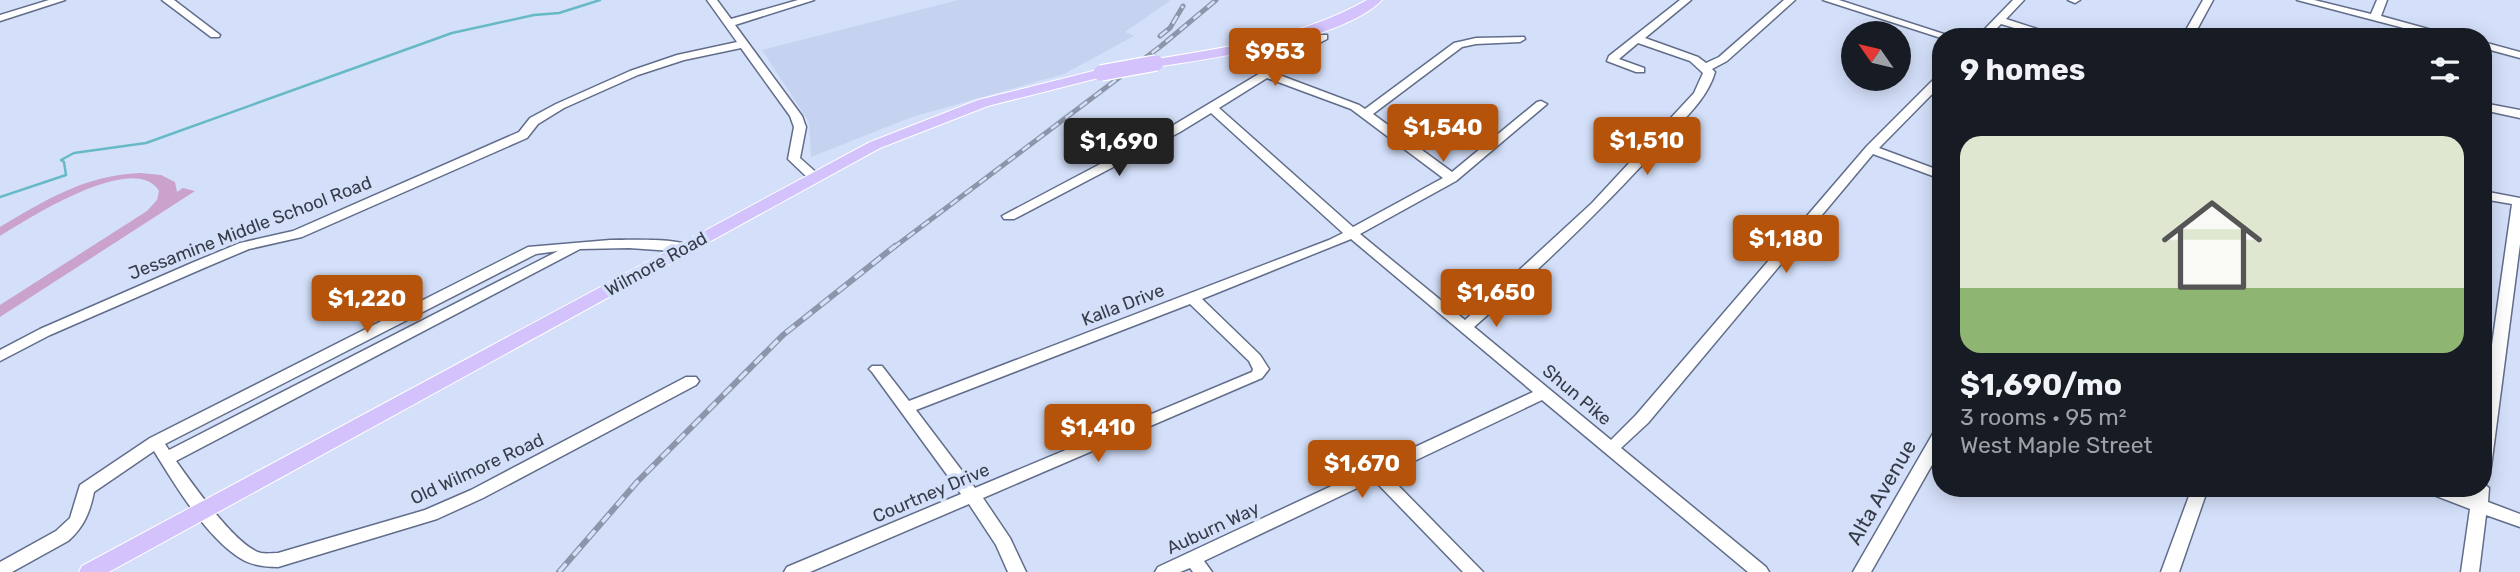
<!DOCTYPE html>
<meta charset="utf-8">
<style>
:root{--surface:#171b24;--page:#242831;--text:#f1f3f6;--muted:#9ea1a6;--accent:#b45309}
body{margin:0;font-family:Rubik,sans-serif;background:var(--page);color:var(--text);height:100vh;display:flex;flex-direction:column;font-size:26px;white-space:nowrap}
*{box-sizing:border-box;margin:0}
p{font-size:23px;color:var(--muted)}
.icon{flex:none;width:38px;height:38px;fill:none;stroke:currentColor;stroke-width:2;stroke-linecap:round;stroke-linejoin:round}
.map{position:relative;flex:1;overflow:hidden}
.details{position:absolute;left:1932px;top:28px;width:560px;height:469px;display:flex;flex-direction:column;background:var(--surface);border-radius:28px;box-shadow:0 4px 18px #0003}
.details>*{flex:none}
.needle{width:46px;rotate:304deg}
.buttons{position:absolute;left:1841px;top:21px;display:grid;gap:14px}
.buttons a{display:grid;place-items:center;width:70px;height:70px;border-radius:50%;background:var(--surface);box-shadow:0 4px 18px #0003;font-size:35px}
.price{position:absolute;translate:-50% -60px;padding:0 16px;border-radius:7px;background:var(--accent);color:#fff;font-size:23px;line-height:46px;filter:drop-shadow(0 2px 4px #0008)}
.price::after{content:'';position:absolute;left:50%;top:42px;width:21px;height:16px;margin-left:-10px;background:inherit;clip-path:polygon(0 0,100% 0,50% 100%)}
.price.selected{background:#222;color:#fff}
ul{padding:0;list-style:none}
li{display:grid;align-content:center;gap:14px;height:371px;padding:0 28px}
li span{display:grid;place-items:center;height:217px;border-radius:21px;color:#555}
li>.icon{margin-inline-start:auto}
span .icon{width:126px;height:126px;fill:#fffc;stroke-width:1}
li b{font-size:30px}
h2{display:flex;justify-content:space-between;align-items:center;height:84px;padding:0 28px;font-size:30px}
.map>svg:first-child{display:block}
.built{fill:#c5d3f1}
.green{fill:#caa2cb}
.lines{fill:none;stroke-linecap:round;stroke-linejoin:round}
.stream{stroke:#67bac5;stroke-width:2.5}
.minor-casing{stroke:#616d8a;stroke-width:3}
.major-casing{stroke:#fff;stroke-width:2}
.minor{fill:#fff;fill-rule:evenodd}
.major{fill:#d3c2fc;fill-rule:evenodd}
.rail-far1-casing{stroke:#8c95a9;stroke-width:5}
.rail-casing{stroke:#8c95a9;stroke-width:6}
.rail-far1{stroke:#d4e0fa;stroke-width:2.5;stroke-dasharray:9;stroke-linecap:butt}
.rail{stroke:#d4e0fa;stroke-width:3.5;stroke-dasharray:11;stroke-linecap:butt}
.major-bridge-casing{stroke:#fff;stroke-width:18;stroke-linecap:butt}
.major-bridge{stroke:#d3c2fc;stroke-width:15}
.labels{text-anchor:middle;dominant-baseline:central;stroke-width:7;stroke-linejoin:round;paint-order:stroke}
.street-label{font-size:18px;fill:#373c49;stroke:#d4e0fa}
.near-street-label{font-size:21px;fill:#373c49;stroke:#d4e0fa}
</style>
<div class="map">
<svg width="2520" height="572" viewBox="0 0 2520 572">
<rect width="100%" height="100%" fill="#d4e0fa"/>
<path class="built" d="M958 0H1171L1125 32 1134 36 1064 74 912 117 811 157 809 122 762 50Z"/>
<path class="green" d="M140 173 161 175 175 182 177 192 183 188 195 191 0 317V305L147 211 157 200 159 191C135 150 26 220 0 236V227C45 200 86 175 140 173Z"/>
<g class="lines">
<path class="stream" d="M0 197 66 175 64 162 61 160 74 153 146 143 452 33 534 15 559 13 600 0"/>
<g class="minor-casing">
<path id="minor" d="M49 0H65L0 21V15Z
M162 0H174L220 35 219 37H211Z
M707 0H717L731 19 798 0H814L735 25 802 116 806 127 800 158 818 174 820 177 818 180H810L788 159 794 127 790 116 741 48 684 60 638 75 564 108 538 124 527 138 302 237 249 249 204 268 50 335 0 361V350L40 329 194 262 240 243 293 231 519 132 530 118 556 104 630 71 677 55 737 42Z
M1680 0H1691L1645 38 1698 57 1706 63 1719 57 1784 0H1795L1727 61 1712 69 1715 72C1707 100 1683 119 1665 140 1605 207 1541 268 1474 327L1611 440 1636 415 1867 146 1937 76 1941 75V85L1879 148 1941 171V179L1873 154 1648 423 1621 448 1766 567 1769 572H1748L1542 400 1387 474 1483 572H1463L1374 480 1204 561 1212 572H1193L1190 568 1180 572H1155L1158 567 1533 392 1351 239 1202 299 1260 355 1269 369 1262 378 983 498 1010 538 1026 572H1008L996 545 969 504 810 572H784L787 567 961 494 872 372 869 369 872 366H882L909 401 1329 240 1343 233 1211 113 1180 132 1014 219H1004L1002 216 1172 126 1262 72 1264 65 1250 45 1251 43H1259L1267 53 1295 47 1319 35H1327V39L1302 52 1271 59 1276 65 1274 73 1359 105 1365 109 1454 43 1476 38 1524 37 1525 39 1520 42 1476 44 1462 47 1373 114 1452 172 1537 102 1541 101 1547 104 1456 181 1360 234 1465 320 1592 203 1694 93 1703 73 1690 61 1638 43 1619 59 1644 68V72H1636L1607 61 1609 56ZM1267 78 1351 109 1443 178 1353 227 1219 108ZM1190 304 1249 361 1253 369 1252 372 975 488 916 410Z
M1823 0H1839L1953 37 1941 38Z
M2013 0H2024L2006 19 2062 37H2045L2001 24 1988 37H1977Z
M2068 0H2080L2075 3Z
M2203 0H2213L2193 37H2182Z
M2297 0H2314L2371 14 2377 0H2387L2381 16 2457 37H2438Z
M2483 42 2520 52V58L2483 48Z
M2483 103 2520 110V118L2483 110Z
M2483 191 2520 198V244L2491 467 2489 471 2483 473V408L2512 204 2483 199Z
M610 240C628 240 681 237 694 248L687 252 629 248 580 249 176 461C192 483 236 547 261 553 267 554 273 553 278 553L425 510 471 490 686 377H696L699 381 696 385 483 498 437 519 278 567C267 567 256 566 245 561 209 542 175 485 154 451L94 492C90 512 84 527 68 541L12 572H0V562L56 531 70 518 80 485 150 438 528 247ZM558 251 169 450 165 444 536 254Z
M1941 429V449L1871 572H1853L1935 430Z
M2483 483 2489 488 2488 502 2520 514V527L2486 515 2479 572H2461L2470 509 2426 492 2424 488H2450L2472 496 2473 488H2483Z
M2192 488H2208L2179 572H2161Z"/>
</g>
<g class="major-casing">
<path id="major" d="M1367 0H1382C1342 41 1213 58 1156 67L1149 63 1156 59C1229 47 1301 37 1367 0Z
M1101 69 1108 73 1106 76 988 106 880 148 109 572H79L82 566 870 142 978 100Z"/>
</g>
<use href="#minor" class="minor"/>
<use href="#major" class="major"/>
<g class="rail-far1-casing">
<path id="rail-far1" d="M1160 36 1170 28 1183 6
M893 248 1161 46 1216 0"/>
</g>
<g class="rail-casing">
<path id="rail" d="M559 572 637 482 783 335 895 246"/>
</g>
<use href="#rail-far1" class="rail-far1"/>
<use href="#rail" class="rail"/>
<g class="major-bridge-casing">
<path id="major-bridge" d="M1101 73 1156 63"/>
</g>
<use href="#major-bridge" class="major-bridge"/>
</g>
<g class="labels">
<g class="street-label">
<text transform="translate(250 228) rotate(-21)">Jessamine Middle School Road</text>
<text transform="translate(656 264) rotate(-29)">Wilmore Road</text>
<text transform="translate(1123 305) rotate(-21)">Kalla Drive</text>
<text transform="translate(1577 395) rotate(40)">Shun Pike</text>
<text transform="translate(477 469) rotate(-25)">Old Wilmore Road</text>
<text transform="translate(931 493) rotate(-23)">Courtney Drive</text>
<text transform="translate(1213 528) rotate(-25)">Auburn Way</text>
</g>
<g class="near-street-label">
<text transform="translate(1881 492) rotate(-60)">Alta Avenue</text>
</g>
</g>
</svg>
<div class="buttons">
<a><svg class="needle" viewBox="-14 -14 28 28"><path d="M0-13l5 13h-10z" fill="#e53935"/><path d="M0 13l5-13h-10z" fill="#9ea1a6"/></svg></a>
</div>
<b class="price" style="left:1275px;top:88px">$953</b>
<b class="price" style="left:1443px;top:164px">$1,540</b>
<b class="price" style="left:1647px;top:177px">$1,510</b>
<b class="price selected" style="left:1119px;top:178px">$1,690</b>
<b class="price" style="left:1786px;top:275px">$1,180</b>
<b class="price" style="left:1496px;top:329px">$1,650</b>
<b class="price" style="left:367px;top:335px">$1,220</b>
<b class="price" style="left:1098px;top:464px">$1,410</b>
<b class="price" style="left:1362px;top:500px">$1,670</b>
<section class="details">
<h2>9 homes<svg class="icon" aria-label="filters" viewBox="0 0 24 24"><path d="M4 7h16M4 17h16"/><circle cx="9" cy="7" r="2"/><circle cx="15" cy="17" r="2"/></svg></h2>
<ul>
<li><span style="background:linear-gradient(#dfe7d0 70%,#8fb573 0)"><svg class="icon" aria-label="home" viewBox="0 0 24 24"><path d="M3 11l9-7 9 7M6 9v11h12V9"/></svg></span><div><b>$1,690/mo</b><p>3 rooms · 95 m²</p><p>West Maple Street</p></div></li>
</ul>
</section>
</div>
